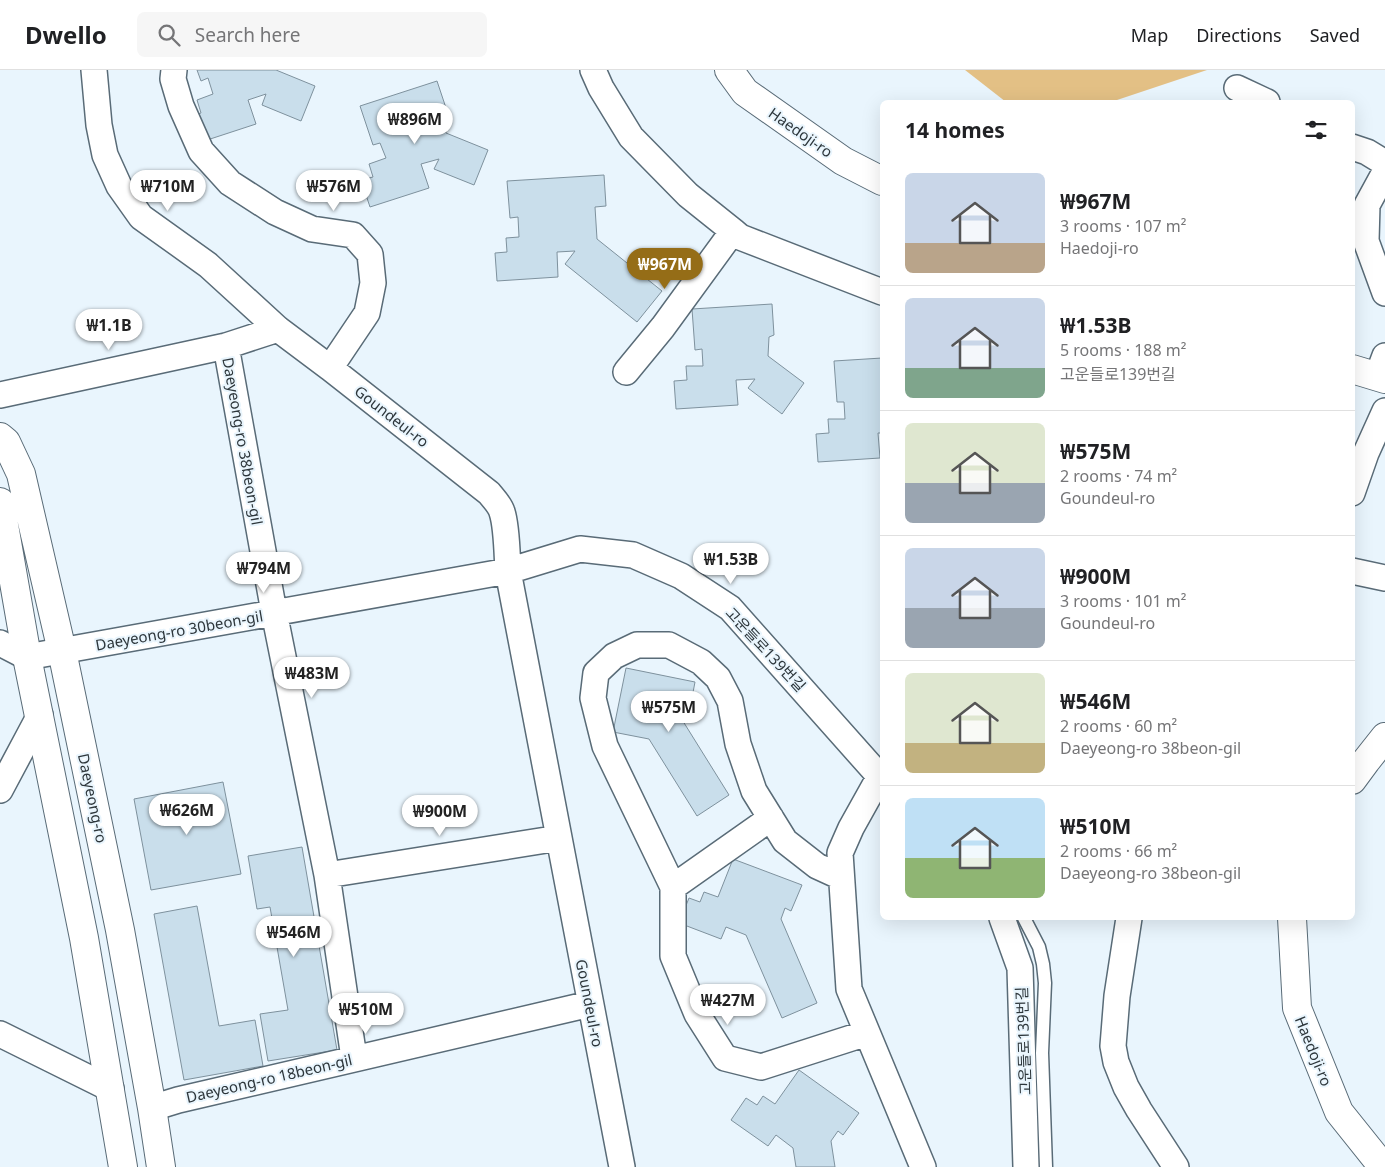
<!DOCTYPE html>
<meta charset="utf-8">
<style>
:root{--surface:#fff;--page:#f6f6f6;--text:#202124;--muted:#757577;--line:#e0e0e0;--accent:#956d17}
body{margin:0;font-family:"Noto Sans","Noto Sans KR",sans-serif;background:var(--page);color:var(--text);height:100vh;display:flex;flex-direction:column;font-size:19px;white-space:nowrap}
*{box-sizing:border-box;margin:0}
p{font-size:16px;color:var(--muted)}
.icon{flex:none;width:28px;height:28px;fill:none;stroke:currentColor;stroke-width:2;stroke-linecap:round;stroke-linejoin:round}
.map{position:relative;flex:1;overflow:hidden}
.sheet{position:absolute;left:880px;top:30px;width:475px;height:820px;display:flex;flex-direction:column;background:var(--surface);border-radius:8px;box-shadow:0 5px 20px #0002}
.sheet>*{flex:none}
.price{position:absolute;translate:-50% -42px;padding:0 11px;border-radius:18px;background:#fff;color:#222;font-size:16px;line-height:32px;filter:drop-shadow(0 1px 2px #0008)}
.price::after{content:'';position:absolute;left:50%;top:30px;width:15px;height:11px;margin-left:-8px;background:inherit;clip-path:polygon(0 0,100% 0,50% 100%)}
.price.current{background:var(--accent);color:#fff}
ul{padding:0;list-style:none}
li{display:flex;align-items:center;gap:15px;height:125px;padding:0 25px}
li+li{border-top:1px solid var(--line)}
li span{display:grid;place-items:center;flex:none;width:140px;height:100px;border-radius:8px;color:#555}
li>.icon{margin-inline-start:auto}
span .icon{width:60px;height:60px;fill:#fffc;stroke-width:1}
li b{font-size:21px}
h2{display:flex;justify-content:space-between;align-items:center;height:60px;padding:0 25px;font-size:21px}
header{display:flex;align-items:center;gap:30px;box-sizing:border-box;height:70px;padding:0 25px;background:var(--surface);border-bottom:1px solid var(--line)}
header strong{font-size:24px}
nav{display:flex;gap:28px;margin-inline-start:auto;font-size:18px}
.search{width:350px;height:45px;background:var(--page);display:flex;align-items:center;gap:12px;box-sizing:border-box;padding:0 18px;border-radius:8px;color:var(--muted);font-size:19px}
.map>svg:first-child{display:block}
.green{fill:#e3c085}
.building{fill:#c9deeb;stroke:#7e919d}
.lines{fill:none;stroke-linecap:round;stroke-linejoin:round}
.service-casing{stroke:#596b77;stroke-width:15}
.minor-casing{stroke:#596b77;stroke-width:28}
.tertiary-casing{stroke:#596b77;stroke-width:30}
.secondary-casing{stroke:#596b77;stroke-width:30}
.service{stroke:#fff;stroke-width:12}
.minor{stroke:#fff;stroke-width:25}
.tertiary{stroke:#fff;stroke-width:28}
.secondary{stroke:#fff;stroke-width:28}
.labels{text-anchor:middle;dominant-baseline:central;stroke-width:4;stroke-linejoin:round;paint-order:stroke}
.street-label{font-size:15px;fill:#2d363b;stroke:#e9f5fd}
</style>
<header>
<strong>Dwello</strong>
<div class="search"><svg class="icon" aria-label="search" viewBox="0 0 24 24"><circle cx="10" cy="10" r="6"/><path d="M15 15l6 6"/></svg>Search here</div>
<nav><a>Map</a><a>Directions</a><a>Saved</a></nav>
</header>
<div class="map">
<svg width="1385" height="1097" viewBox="0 0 1385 1097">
<rect width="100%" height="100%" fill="#e9f5fd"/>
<path class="green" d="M965 0H1207L1111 32H1006Z"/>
<path class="building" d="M197 0H276L315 16 301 51 262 35 266 24 248 30 256 54 198 73 189 47 201 43 197 30 213 24 208 8 201 11Z
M437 11 447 41 442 44 446 63 488 80 474 115 434 99 439 89 421 94 429 118 370 137 361 110 373 107 369 94 386 88 380 73 373 75 360 36Z
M604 105 606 136 595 137 597 169 662 221 637 252 565 194 575 181 557 182 558 207 497 211 495 183 507 182 506 168 519 167 518 147 510 148 507 111Z
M772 234 774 265 769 267 768 286 804 313 782 344 748 318 755 309 736 310 738 335 676 339 674 311 687 310 686 296H703L702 279 695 280 692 239Z
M882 288V363H878L880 388 818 392 816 364 829 363 828 349H845L844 332H837L834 291Z
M626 598 695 612 690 638 684 636 681 648 729 725 697 746 649 669 613 662Z
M223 712 241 804 151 820 134 729Z
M302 777 337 980 268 991 260 944 288 940 270 837 257 839 248 786Z
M733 789 802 815 791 841 785 838 781 849 817 933 782 948 746 865 726 857 721 869 679 853 689 828 700 832 704 822 718 827Z
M197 836 219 956 255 950 263 996 184 1010 154 844Z
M799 1000 859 1043 843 1065 838 1061 831 1071 835 1097H796L793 1078 776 1065 768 1076 731 1050 746 1028 757 1035 763 1026 775 1034Z"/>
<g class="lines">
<g class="service-casing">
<path id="service" d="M1024 848 1039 877 1043 894 1045 913 1042 983 1046 1097"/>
</g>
<g class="minor-casing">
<path id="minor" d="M94 0 99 55 105 85 119 116 141 147 208 195 278 259 330 298 489 423C494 429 500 435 502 442 507 457 507 485 508 501L622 1097
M174 0 173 9 181 36 201 81 230 113 275 142 312 159 353 165 370 184 373 213 367 243 330 298
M593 0 601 18 631 67 688 125 733 161 740 167 882 222
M1237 18 1267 32
M1352 77 1367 82 1385 93
M1385 102 1367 135 1366 171 1385 223
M226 276 274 542 327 805 354 988
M1385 286 1382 294 1385 298
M626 302 663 257 733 161
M0 325 226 276 278 259
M1352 423 1366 383 1385 341
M1352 501 1385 508
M0 573 27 587 508 501 580 479 633 485 681 506 730 538 882 709
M882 703 880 706 851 758 840 783 849 919 923 1097
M0 720 40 645
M327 805 559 768
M841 807 817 796 785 771 754 721 738 674 730 631 718 608 701 592 669 575H637L614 586 596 603 593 628 605 676 673 817V886L697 944 725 988 761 997 867 963
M673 817 771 748
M1002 848 1020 898 1026 1097
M1129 848 1117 926 1113 976 1116 992 1126 1017 1139 1040 1176 1097
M0 964 111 1019
M152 1038 178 1030 590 934"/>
</g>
<g class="tertiary-casing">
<path id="tertiary" d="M729 0 745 22 843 91 882 111
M1352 299 1385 309
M1352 710 1366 691 1385 667
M1292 848 1297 938 1339 1042 1383 1097"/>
</g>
<g class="secondary-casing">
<path id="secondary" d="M0 367 6 372 21 404 62 581 120 860 152 1038 161 1097
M0 432 27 587 84 868 123 1097"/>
</g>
<use href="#service" class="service"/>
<use href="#minor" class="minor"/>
<use href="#tertiary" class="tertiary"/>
<use href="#secondary" class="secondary"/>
</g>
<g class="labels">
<g class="street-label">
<text transform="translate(801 62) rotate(35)">Haedoji-ro</text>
<text transform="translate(392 346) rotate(38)">Goundeul-ro</text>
<text transform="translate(243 371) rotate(80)">Daeyeong-ro 38beon-gil</text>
<text transform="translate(179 560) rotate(-10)">Daeyeong-ro 30beon-gil</text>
<text transform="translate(766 579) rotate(47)">고운들로139번길</text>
<text transform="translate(93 728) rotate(78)">Daeyeong-ro</text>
<text transform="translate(590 933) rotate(79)">Goundeul-ro</text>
<text transform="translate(1023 971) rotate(-92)">고운들로139번길</text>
<text transform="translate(1314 981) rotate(68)">Haedoji-ro</text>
<text transform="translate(269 1008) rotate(-13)">Daeyeong-ro 18beon-gil</text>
</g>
</g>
</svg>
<b class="price" style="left:415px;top:75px">₩896M</b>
<b class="price" style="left:168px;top:142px">₩710M</b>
<b class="price" style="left:334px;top:142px">₩576M</b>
<b class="price current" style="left:665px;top:220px">₩967M</b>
<b class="price" style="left:109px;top:281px">₩1.1B</b>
<b class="price" style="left:731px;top:515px">₩1.53B</b>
<b class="price" style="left:264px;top:524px">₩794M</b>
<b class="price" style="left:312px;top:629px">₩483M</b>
<b class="price" style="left:669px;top:663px">₩575M</b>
<b class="price" style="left:187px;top:766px">₩626M</b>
<b class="price" style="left:440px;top:767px">₩900M</b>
<b class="price" style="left:294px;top:888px">₩546M</b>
<b class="price" style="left:728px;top:956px">₩427M</b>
<b class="price" style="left:366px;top:965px">₩510M</b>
<section class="sheet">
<h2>14 homes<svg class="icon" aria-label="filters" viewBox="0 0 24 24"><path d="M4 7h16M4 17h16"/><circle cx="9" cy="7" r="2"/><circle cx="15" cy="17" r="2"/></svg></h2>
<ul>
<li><span style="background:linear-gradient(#c9d6e8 70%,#b9a48a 0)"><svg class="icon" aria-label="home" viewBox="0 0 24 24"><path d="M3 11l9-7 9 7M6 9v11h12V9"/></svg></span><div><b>₩967M</b><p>3 rooms · 107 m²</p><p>Haedoji-ro</p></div></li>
<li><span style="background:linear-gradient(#c9d6e8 70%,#7fa58c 0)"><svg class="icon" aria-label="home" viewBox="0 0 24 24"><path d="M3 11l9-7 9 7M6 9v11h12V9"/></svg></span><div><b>₩1.53B</b><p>5 rooms · 188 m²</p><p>고운들로139번길</p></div></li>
<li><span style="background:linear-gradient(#dfe7d0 60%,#9aa5b1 0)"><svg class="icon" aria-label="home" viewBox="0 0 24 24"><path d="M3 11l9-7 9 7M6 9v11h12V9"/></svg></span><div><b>₩575M</b><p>2 rooms · 74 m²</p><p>Goundeul-ro</p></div></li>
<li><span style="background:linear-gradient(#c9d6e8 60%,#9aa5b1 0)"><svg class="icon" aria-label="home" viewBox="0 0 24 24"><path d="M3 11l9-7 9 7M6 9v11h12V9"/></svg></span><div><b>₩900M</b><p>3 rooms · 101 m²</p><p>Goundeul-ro</p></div></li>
<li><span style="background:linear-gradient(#dfe7d0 70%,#c2b280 0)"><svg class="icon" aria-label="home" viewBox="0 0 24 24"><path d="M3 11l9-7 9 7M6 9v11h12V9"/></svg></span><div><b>₩546M</b><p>2 rooms · 60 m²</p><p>Daeyeong-ro 38beon-gil</p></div></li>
<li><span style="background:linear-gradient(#bfe0f5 60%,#8fb573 0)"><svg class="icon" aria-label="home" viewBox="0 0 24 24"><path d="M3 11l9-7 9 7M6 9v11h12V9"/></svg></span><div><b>₩510M</b><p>2 rooms · 66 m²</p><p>Daeyeong-ro 38beon-gil</p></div></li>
</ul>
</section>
</div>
